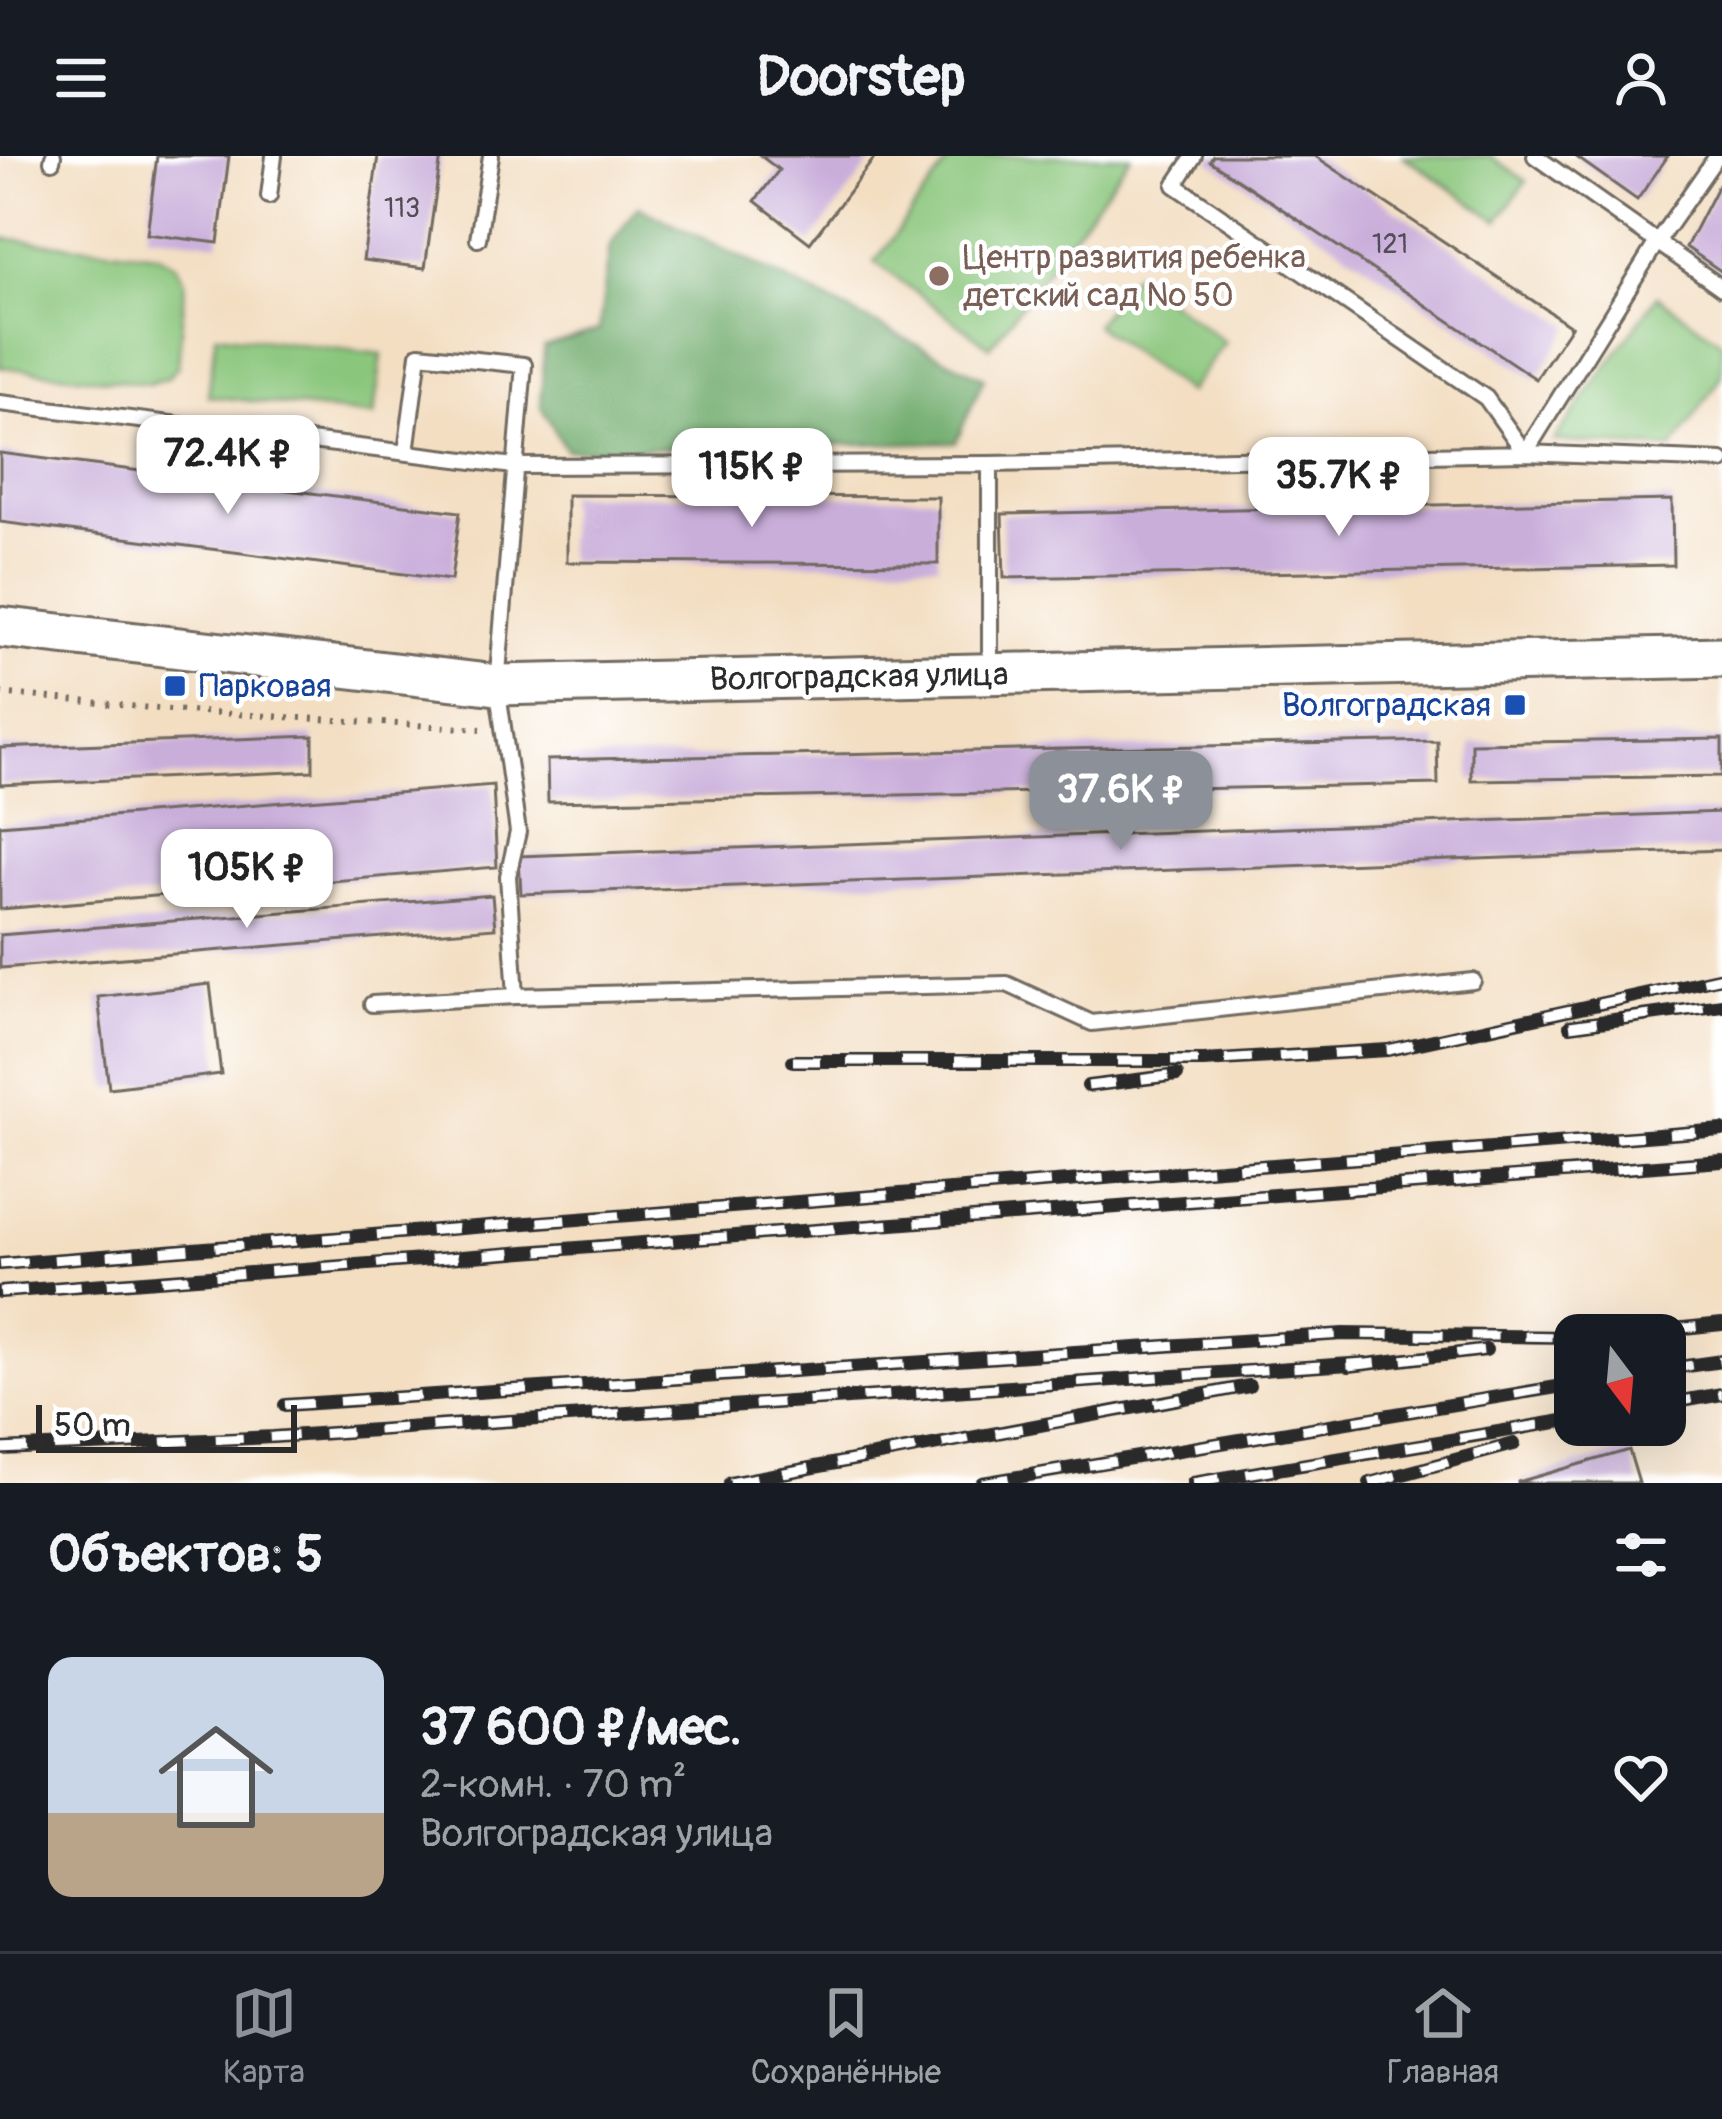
<!DOCTYPE html>
<html lang="ru">
<meta charset="utf-8">
<style>
:root{--surface:#171b24;--page:#242831;--text:#f1f3f6;--muted:#9ea1a6;--line:#363941;--accent:#8c9099}
body{margin:0;font-family:Pangolin,sans-serif;background:var(--page);color:var(--text);height:100vh;display:flex;flex-direction:column;font-size:45px;white-space:nowrap}
*{box-sizing:border-box;margin:0}
p{font-size:39px;color:var(--muted)}
.icon{flex:none;width:66px;height:66px;fill:none;stroke:currentColor;stroke-width:2;stroke-linecap:round;stroke-linejoin:round}
.map{position:relative;height:1327px;overflow:hidden}
.drawer{display:flex;flex-direction:column;background:var(--surface);flex:1}
.drawer>*{flex:none}
.needle{width:78px;rotate:164deg}
.tools{position:absolute;left:1554px;top:1158px;display:grid;gap:24px}
.tools a{display:grid;place-items:center;width:132px;height:132px;border-radius:24px;background:var(--surface);box-shadow:0 12px 48px #0002;font-size:60px}
.scale{position:absolute;left:36px;bottom:30px;width:261px;box-sizing:border-box;padding-left:12px;border:6px solid #2b2b2b;border-top:0;font-size:33px;line-height:42px;white-space:nowrap;color:#2b2b2b;-webkit-text-stroke:9px #fff;paint-order:stroke}
.price{position:absolute;translate:-50% -102px;padding:0 27px;border-radius:24px;background:#fff;color:#222;font-size:39px;line-height:78px;filter:drop-shadow(0 3px 6px #0008)}
.price::after{content:'';position:absolute;left:50%;top:72px;width:36px;height:27px;margin-left:-18px;background:inherit;clip-path:polygon(0 0,100% 0,50% 100%)}
.price.on{background:var(--accent);color:#fff}
ul{padding:0;list-style:none}
li{display:flex;align-items:center;gap:36px;height:300px;padding:0 48px}
li+li{border-top:3px solid var(--line)}
li span{display:grid;place-items:center;flex:none;width:336px;height:240px;border-radius:24px;color:#555}
li>.icon{margin-inline-start:auto}
span .icon{width:144px;height:144px;fill:#fffc;stroke-width:1}
li b{font-size:51px}
h2{display:flex;justify-content:space-between;align-items:center;height:144px;padding:0 48px;font-size:51px}
header{display:flex;justify-content:space-between;align-items:center;height:156px;padding:0 48px;background:var(--surface);font-size:54px;font-weight:800}
.dock{display:flex;justify-content:space-around;align-items:center;height:168px;border-top:3px solid var(--line);background:var(--surface);font-size:33px;color:var(--muted)}
.dock a{display:grid;justify-items:center;gap:6px}
.dock .on{color:var(--accent)}
.map>svg:first-child{display:block}
.green{fill:#8ac67c;stroke:#5a7854;stroke-width:3}
.forest{fill:#6fab6c;stroke:#4d6b4c;stroke-width:3}
.building{fill:#c9aeda}
.lines{fill:none;stroke-linecap:round;stroke-linejoin:round}
.lane-casing{stroke:#716a60;stroke-width:20}
.secondary-casing{stroke:#716a60;stroke-width:45}
.path{stroke:#716a60;stroke-width:6;stroke-dasharray:3 9;stroke-linecap:butt}
.lane{stroke:#fff;stroke-width:14}
.secondary{stroke:#fff;stroke-width:39}
.rail-casing{stroke:#2b2b2b;stroke-width:14}
.rail{stroke:#fff;stroke-width:9;stroke-dasharray:27;stroke-linecap:butt}
.education-dot{fill:#8d6e63;stroke:#fff;stroke-width:4.5}
.transit-dot{fill:#1a4fb4;stroke:#fff;stroke-width:4.5}
.labels{text-anchor:middle;dominant-baseline:central;stroke-width:9;stroke-linejoin:round;paint-order:stroke}
.number-label{font-size:27px;fill:#524c57}
.education-label{font-size:33px;fill:#785e54;stroke:#fff;text-anchor:start}
.street-label{font-size:33px;fill:#2b2b2b;stroke:#fff}
.transit-label{font-size:33px;fill:#164399;stroke:#fff;text-anchor:start}
</style>
<header><svg class="icon" aria-label="menu" viewBox="0 0 24 24"><path d="M4 6h16M4 12h16M4 18h16"/></svg>Doorstep<svg class="icon" aria-label="person" viewBox="0 0 24 24"><circle cx="12" cy="8" r="4"/><path d="M4 21q1-7 8-7t8 7"/></svg></header>
<div class="map">
<svg width="1722" height="1327" viewBox="0 0 1722 1327">
<rect width="100%" height="100%" fill="#fff"/>
<filter id="ink" filterUnits="userSpaceOnUse"><feTurbulence type="fractalNoise" baseFrequency=".00833" numOctaves="2"/><feDisplacementMap in="SourceGraphic" scale="24" xChannelSelector="R" yChannelSelector="G"/><feConvolveMatrix kernelMatrix="1 2 1 2 8 2 1 2 1" color-interpolation-filters="sRGB"/></filter>
<filter id="wash" filterUnits="userSpaceOnUse"><feTurbulence type="fractalNoise" baseFrequency=".004" numOctaves="4" result="noise"/><feDisplacementMap in="SourceGraphic" scale="48" xChannelSelector="R" yChannelSelector="G"/><feGaussianBlur stdDeviation="2.7" result="paint"/><feColorMatrix in="noise" values="0 0 0 0 0 0 0 0 0 0 0 0 0 0 0 0 0 1.4 0 .05"/><feComposite in="paint" operator="in"/></filter>
<g filter="url(#wash)">
<rect width="100%" height="100%" fill="#f3dec2"/>
<path class="green" d="M953 0H1131L990 191 875 106Z
M1403 0H1490L1526 25 1498 65Z
M0 82 157 98 175 108 185 125 178 210 167 222 148 228 0 211Z
M1133 118 1225 186 1188 237 1095 169Z
M1657 140 1722 186V220L1672 293 1554 285Z
M216 178 382 198 374 260 208 240Z"/>
<path class="forest" d="M638 50 984 222 956 286 566 294 541 251 544 191 599 174 610 89Z"/>
<g id="blocks">
<path class="building" d="M157 0H229L218 87 147 78Z
M378 0H441L425 112 363 104Z
M761 0H876L810 87 755 45 779 14Z
M1213 0H1315L1571 170 1536 223 1210 5Z
M1575 0H1668L1637 44Z
M1718 29 1722 32V116L1686 91Z
M0 297 460 356 451 424 0 366Z
M567 339 938 341V408L567 406Z
M1672 344 1673 409 1004 422 1002 358Z
M313 580V615L0 629V592Z
M1722 583V620L1471 624V587Z
M1437 585 1438 628 548 646 547 604Z
M493 629 497 711 0 753V669Z
M1722 656V694L521 738 519 700Z
M492 739 495 772 0 812V779Z
M210 828 221 918 109 932 98 841Z
M1629 1294 1639 1327H1518V1326Z"/>
</g>
</g>
<g filter="url(#ink)">
<use href="#blocks" fill-opacity="0" stroke="#716a60" stroke-width="3"/>
<g class="lines">
<g class="lane-casing">
<path id="lane" d="M1194 0 1175 29 1486 242 1525 297 1657 86 1535 0
M1717 0 1657 86 1722 132
M52 5 53 0
M269 40 274 0
M478 83 491 0
M0 247 514 310 990 308 1525 297 1722 305
M990 308V513
M516 840 1007 828 1092 867 1473 825
M372 848 516 840 508 720 518 676 497 529 524 209 419 198 406 296"/>
</g>
<g class="secondary-casing">
<path id="secondary" d="M0 471 497 529 1722 501"/>
</g>
<path class="path" d="M0 537 170 554 481 573"/>
<use href="#lane" class="lane"/>
<use href="#secondary" class="secondary"/>
<g class="rail-casing">
<path id="rail" d="M1570 870 1722 849
M793 905H1203L1388 894 1722 821
M1088 930 1177 919
M0 1108 1722 974
M0 1136 1722 1005
M1616 1179 1722 1168
M1349 1210 1486 1194
M1665 1213 1722 1205
M1665 1248 1722 1238
M285 1249 1343 1178 1575 1181
M0 1293 273 1281 1365 1207
M730 1327 1249 1230
M982 1327 1575 1228
M1193 1327 1575 1263
M1370 1327 1514 1288"/>
</g>
<use href="#rail" class="rail"/>
</g>
</g>
<circle class="education-dot" cx="939" cy="120" r="12"/>
<g class="transit-dot">
<rect x="163" y="518" width="24" height="24" rx="6"/>
<rect x="1503" y="537" width="24" height="24" rx="6"/>
</g>
<g class="labels">
<g class="number-label">
<text x="402" y="52">113</text>
<text x="1390" y="88">121</text>
</g>
<g class="education-label">
<text x="963" y="101">Центр развития ребенка<tspan x="963" dy="38">детский сад № 50</tspan></text>
</g>
<g class="street-label">
<text transform="translate(859 521) rotate(-1)">Волгоградская улица</text>
</g>
<g class="transit-label">
<text x="199" y="530">Парковая</text>
<text x="1491" y="549" text-anchor="end">Волгоградская</text>
</g>
</g>
</svg>
<div class="tools">
<a><svg class="needle" viewBox="-14 -14 28 28"><path d="M0-13l5 13h-10z" fill="#e53935"/><path d="M0 13l5-13h-10z" fill="#9ea1a6"/></svg></a>
</div>
<div class="scale">50 m</div>
<b class="price" style="left:228px;top:361px">72.4K ₽</b>
<b class="price" style="left:752px;top:374px">115K ₽</b>
<b class="price" style="left:1339px;top:383px">35.7K ₽</b>
<b class="price on" style="left:1121px;top:697px">37.6K ₽</b>
<b class="price" style="left:247px;top:775px">105K ₽</b>
</div>
<section class="drawer">
<h2>Объектов: 5<svg class="icon" aria-label="filters" viewBox="0 0 24 24"><path d="M4 7h16M4 17h16"/><circle cx="9" cy="7" r="2"/><circle cx="15" cy="17" r="2"/></svg></h2>
<ul>
<li><span style="background:linear-gradient(#c9d6e8 65%,#b9a48a 0)"><svg class="icon" aria-label="home" viewBox="0 0 24 24"><path d="M3 11l9-7 9 7M6 9v11h12V9"/></svg></span><div><b>37 600 ₽/мес.</b><p>2-комн. · 70 m²</p><p>Волгоградская улица</p></div><svg class="icon" aria-label="heart" viewBox="0 0 24 24"><path d="M12 20l-8-8c-3-5 5-10 8-4 3-6 11-1 8 4z"/></svg></li>
</ul>
</section>
<nav class="dock">
<a class="on"><svg class="icon" aria-label="map" viewBox="0 0 24 24"><path d="M3 6l6-2 6 2 6-2v14l-6 2-6-2-6 2zM9 4v14M15 6v14"/></svg>Карта</a>
<a><svg class="icon" aria-label="saved" viewBox="0 0 24 24"><path d="M7 4h10v16l-5-4-5 4z"/></svg>Сохранённые</a>
<a><svg class="icon" aria-label="home" viewBox="0 0 24 24"><path d="M3 11l9-7 9 7M6 9v11h12V9"/></svg>Главная</a>
</nav>
